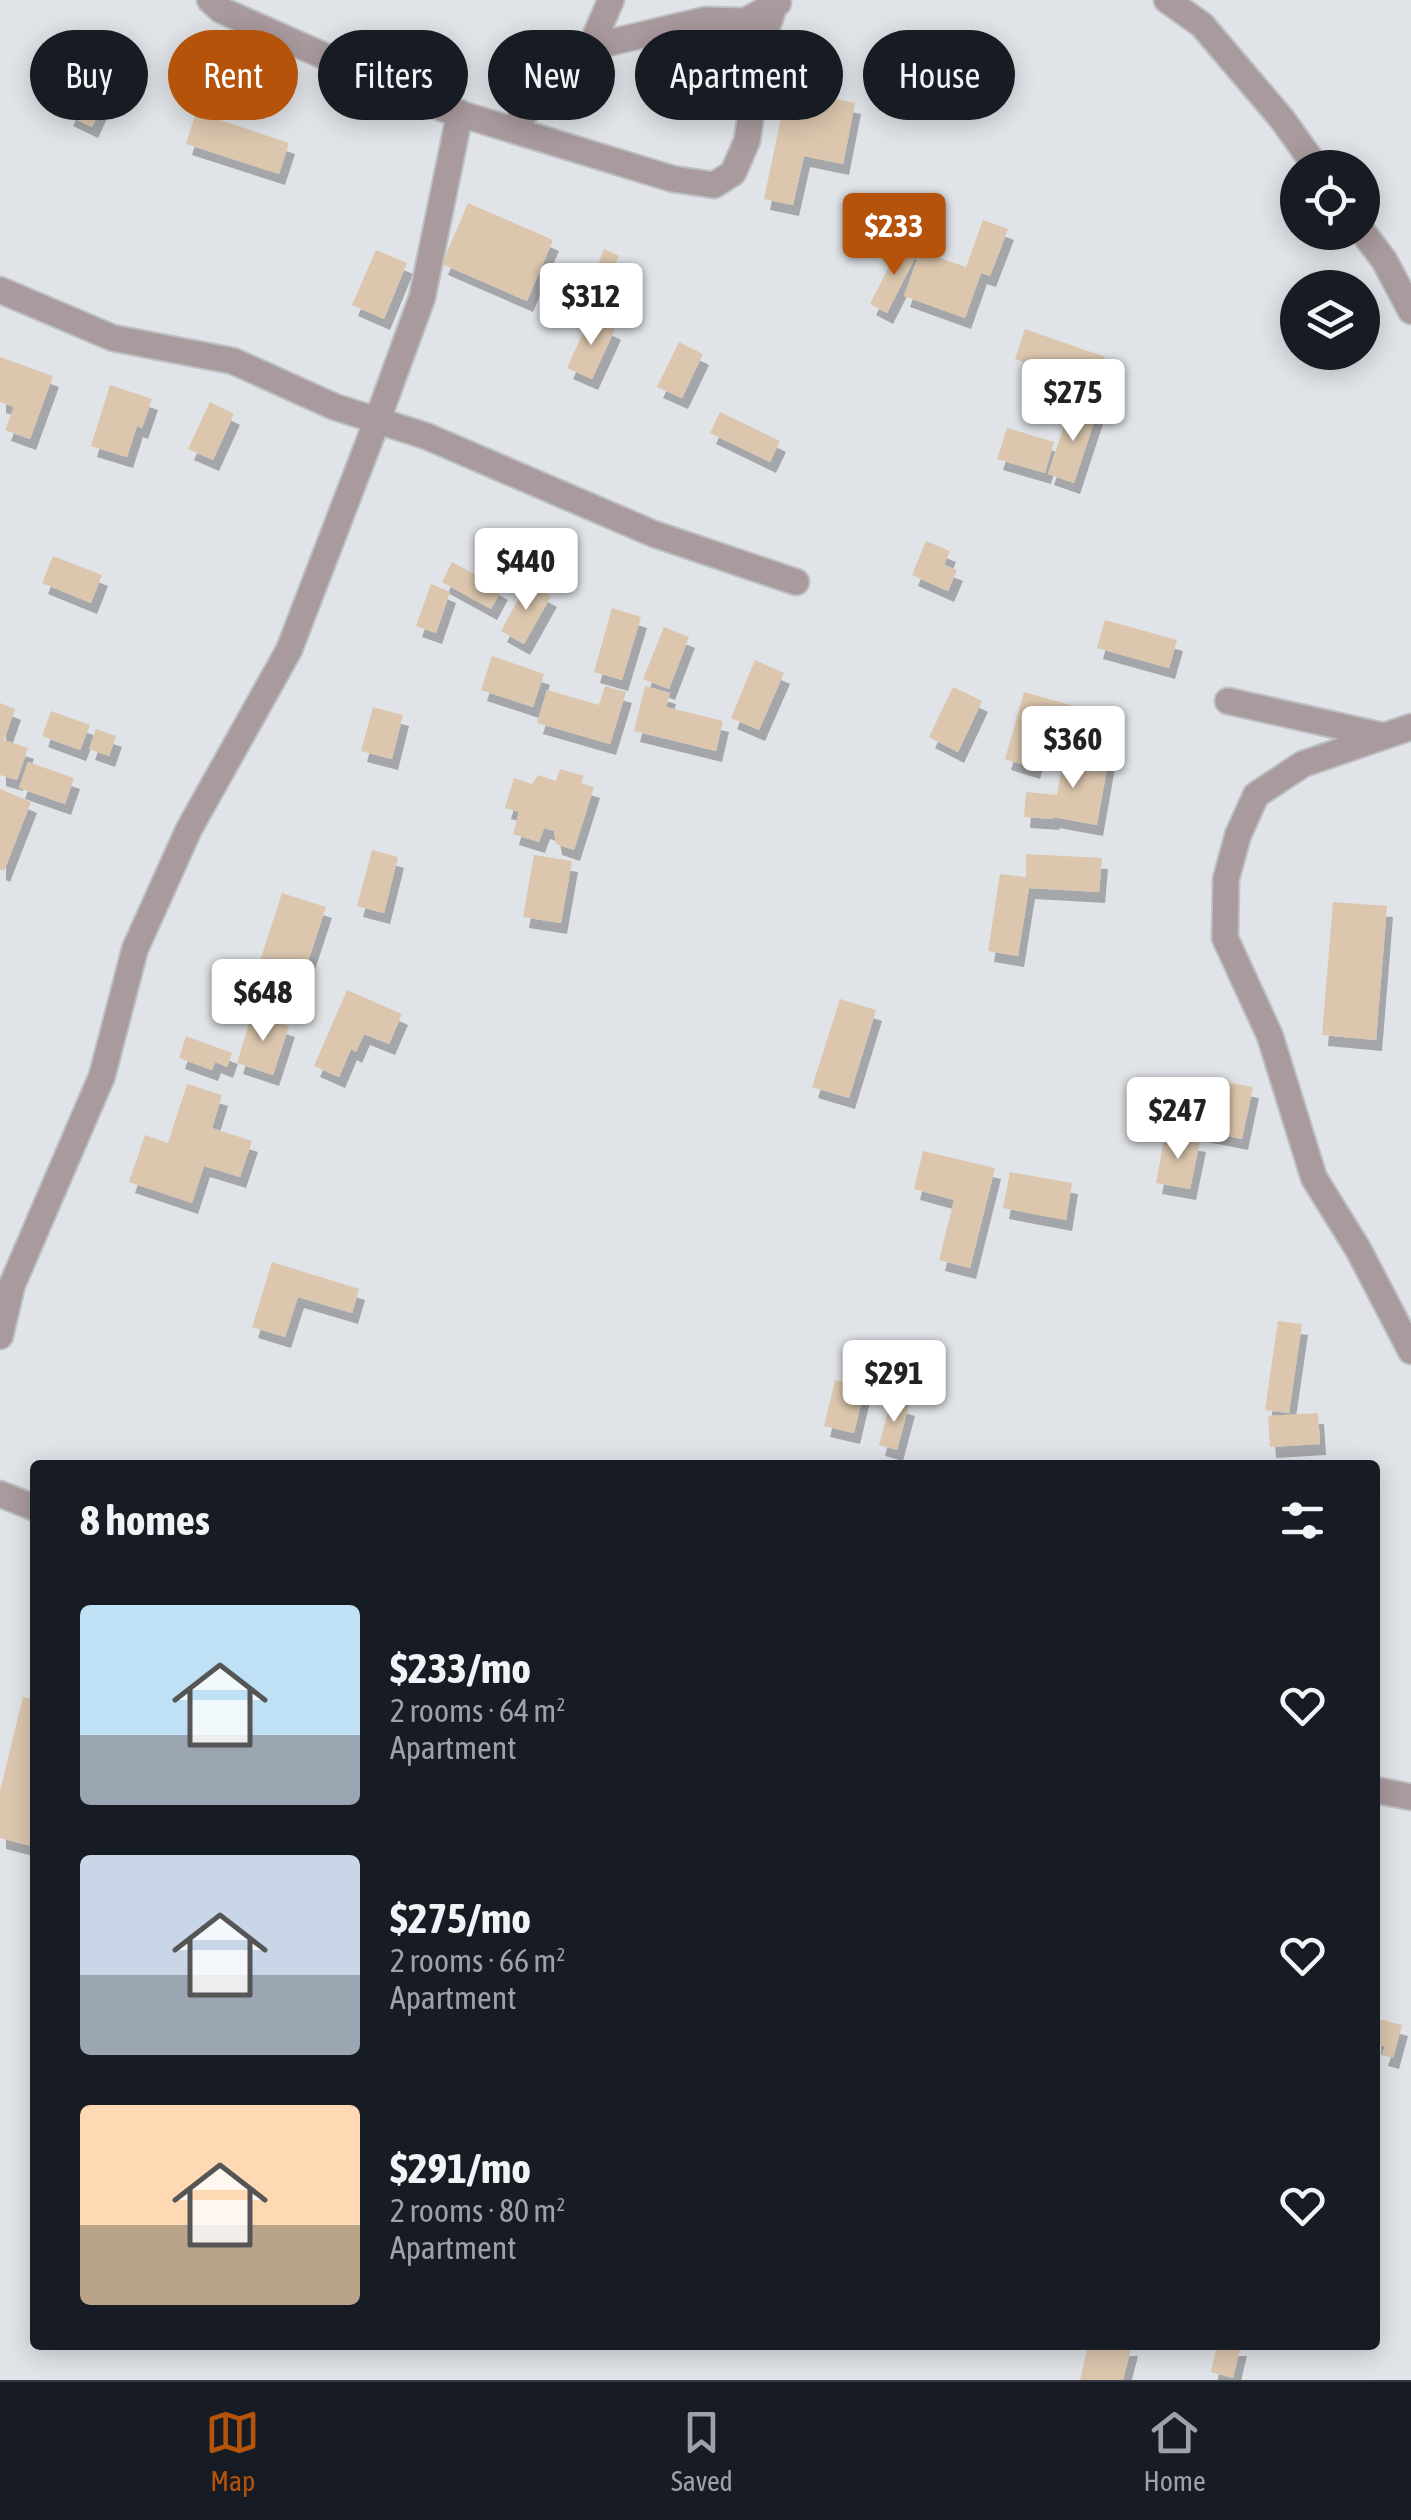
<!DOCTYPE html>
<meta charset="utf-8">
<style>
:root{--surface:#171b24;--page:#20242c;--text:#f1f3f6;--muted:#9ea1a6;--line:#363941;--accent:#b45309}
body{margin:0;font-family:"Asap Condensed",sans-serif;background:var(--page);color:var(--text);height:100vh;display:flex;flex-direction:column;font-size:38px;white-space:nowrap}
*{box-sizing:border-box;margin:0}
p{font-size:32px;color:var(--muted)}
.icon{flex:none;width:55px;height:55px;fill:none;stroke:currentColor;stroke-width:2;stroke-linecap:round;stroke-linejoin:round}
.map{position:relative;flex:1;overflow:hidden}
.side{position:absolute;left:30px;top:1460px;width:1350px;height:890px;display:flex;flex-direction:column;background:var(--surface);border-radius:10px;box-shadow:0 5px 25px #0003}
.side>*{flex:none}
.top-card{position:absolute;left:30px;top:30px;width:1352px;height:90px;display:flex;gap:20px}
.fabs{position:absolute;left:1280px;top:150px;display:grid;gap:20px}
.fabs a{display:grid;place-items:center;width:100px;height:100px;border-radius:50%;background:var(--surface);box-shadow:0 5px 25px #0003;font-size:50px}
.price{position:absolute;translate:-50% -85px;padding:0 22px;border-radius:10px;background:#fff;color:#222;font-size:32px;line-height:65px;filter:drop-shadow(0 2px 5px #0008)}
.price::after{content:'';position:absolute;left:50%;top:60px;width:30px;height:22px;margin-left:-15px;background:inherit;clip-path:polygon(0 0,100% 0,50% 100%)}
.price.current{background:var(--accent);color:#fff}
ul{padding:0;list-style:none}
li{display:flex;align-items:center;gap:30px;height:250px;padding:0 50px}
li span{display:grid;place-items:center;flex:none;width:280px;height:200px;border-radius:10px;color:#555}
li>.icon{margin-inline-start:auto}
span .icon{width:120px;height:120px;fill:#fffc;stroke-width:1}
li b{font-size:42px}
h2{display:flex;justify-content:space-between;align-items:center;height:120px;padding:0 50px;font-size:42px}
.pill{padding:0 35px;border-radius:45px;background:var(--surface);box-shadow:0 5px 25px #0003;font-size:35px;line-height:90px}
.pill.current{background:var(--accent);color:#fff}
.dock{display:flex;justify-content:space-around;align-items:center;height:140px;border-top:2px solid var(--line);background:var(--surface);font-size:28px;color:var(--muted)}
.dock a{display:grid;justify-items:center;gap:5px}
.dock .current{color:var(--accent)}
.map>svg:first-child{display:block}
.building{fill:#dcc7ae;filter:url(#shadow)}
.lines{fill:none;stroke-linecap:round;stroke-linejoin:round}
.street-casing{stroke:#bdc0c3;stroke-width:29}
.street{stroke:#a99a9d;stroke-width:25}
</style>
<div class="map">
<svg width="1411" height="2380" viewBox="0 0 1411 2380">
<defs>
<filter id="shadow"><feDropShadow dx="6" dy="11" stdDeviation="0" flood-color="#0004"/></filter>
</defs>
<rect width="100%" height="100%" fill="#e0e3e7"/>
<path class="building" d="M92 59 118 71 92 127 67 115Z
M787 89 855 103 843 164 804 156 793 205 764 199Z
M196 112 289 143 279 174 186 144Z
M468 203 553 240 527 301 442 264Z
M983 220 1008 229 990 276 981 273 965 318 904 296 920 251 966 267Z
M901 243 918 252 887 313 870 304Z
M604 249 619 256 611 275 596 269Z
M376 250 407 263 384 319 352 305Z
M590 317 615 329 592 379 567 368Z
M1025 329 1105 357 1094 387 1015 359Z
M679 342 703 354 682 398 657 387Z
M0 357 53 376 30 439 5 430 14 407 0 402Z
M110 385 152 399 142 428 137 426 127 457 91 446Z
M210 402 234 414 213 460 188 449Z
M1071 404 1097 413 1074 483 1048 474Z
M720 412 780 441 770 462 710 433Z
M1007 428 1054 442 1045 473 997 459Z
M926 541 950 551 944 565 957 570 948 591 912 575Z
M53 556 102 575 91 603 42 583Z
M452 562 502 589 491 609 442 582Z
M527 583 551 596 524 644 501 631Z
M431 584 450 592 436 633 416 626Z
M612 608 641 617 622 680 594 672Z
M1105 620 1177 640 1169 668 1097 648Z
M664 627 689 637 669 689 643 679Z
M492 656 544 674 533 707 481 690Z
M755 660 784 673 759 730 731 718Z
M605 686 626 692 610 744 537 723 547 690 599 705Z
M645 686 670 693 666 707 723 721 716 751 634 731Z
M953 687 982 701 958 752 929 737Z
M1024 692 1084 709 1075 742 1044 733 1034 768 1005 759Z
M0 703 15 709 4 740 28 748 17 780 0 775Z
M373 707 403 715 392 759 361 751Z
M51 711 90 725 80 750 42 736Z
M96 729 116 736 109 756 89 749Z
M1065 750 1109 757 1097 825 1053 817 1054 819 1024 817 1026 792 1057 795Z
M28 762 74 778 65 804 19 788Z
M560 769 584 776 581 783 594 787 574 850 556 844 554 831 544 828 539 842 513 834 519 812 505 808 514 778 532 784 538 775 556 781Z
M0 789 31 802 4 871 0 869Z
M372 850 398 857 384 913 357 906Z
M1026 854 1102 858 1099 892 1029 888 1018 956 988 951 1000 874 1026 877Z
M534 855 572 861 561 923 523 917Z
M282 893 326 907 303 977 259 964Z
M1333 902 1387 906 1376 1040 1322 1035Z
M347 990 402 1014 389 1044 364 1034 356 1052 351 1049 339 1077 314 1066Z
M840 999 876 1010 849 1098 812 1087Z
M252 1014 289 1026 273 1075 237 1063Z
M186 1036 232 1053 227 1067 215 1062 212 1070 179 1058Z
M1197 1077 1253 1087 1242 1139 1187 1128Z
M187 1084 222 1095 212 1128 252 1141 240 1177 204 1166 192 1203 129 1182 145 1135 168 1143Z
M1165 1135 1200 1141 1190 1189 1156 1183Z
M923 1151 995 1168 970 1268 939 1260 954 1200 914 1189Z
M1010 1172 1072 1183 1066 1220 1003 1208Z
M272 1262 359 1289 352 1313 298 1297 285 1337 252 1327Z
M1278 1321 1302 1324 1289 1413 1265 1410Z
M835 1380 865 1387 854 1433 824 1426Z
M891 1400 909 1405 897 1450 879 1445Z
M1318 1413 1320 1444 1270 1447 1268 1416Z
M23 1697 35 1700V1847L0 1838V1791Z
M1375 2018 1402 2025 1393 2058 1382 2055 1385 2046 1375 2044Z
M1088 2345H1132L1123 2380H1080Z
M1217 2345H1241L1233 2378 1211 2372Z"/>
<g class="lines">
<g class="street-casing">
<path id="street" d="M210 0 221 10 441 108 673 179 714 185 733 173 747 141 762 42 776 0
M1167 0 1202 25 1282 119 1317 168
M591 47 705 20 745 21 778 3
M512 129 544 91 586 58 611 0
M1362 231 1384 260 1411 311
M0 290 113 338 233 361 335 407 426 436 654 534 796 582
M1228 701 1383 736
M1411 727 1303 764 1256 795 1238 835 1226 879 1225 938 1270 1036 1314 1178 1358 1249 1411 1351
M0 1336 12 1285 102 1076 135 949 189 829 289 650 377 421 422 298 460 113
M0 1494 35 1508
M1375 1790 1411 1797"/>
</g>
<use href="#street" class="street"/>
</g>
</svg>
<div class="fabs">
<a><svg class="icon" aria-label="locate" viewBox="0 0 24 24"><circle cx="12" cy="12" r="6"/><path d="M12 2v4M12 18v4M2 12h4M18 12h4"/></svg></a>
<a><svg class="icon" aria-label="layers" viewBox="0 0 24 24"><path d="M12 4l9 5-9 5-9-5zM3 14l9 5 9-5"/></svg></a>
</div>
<b class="price current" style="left:894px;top:278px">$233</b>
<b class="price" style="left:591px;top:348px">$312</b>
<b class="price" style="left:1073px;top:444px">$275</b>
<b class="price" style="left:526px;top:613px">$440</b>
<b class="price" style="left:1073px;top:791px">$360</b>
<b class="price" style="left:263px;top:1044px">$648</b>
<b class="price" style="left:1178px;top:1162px">$247</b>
<b class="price" style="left:894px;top:1425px">$291</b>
<div class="top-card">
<a class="pill">Buy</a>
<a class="pill current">Rent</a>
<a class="pill">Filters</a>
<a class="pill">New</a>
<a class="pill">Apartment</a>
<a class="pill">House</a>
</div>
<section class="side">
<h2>8 homes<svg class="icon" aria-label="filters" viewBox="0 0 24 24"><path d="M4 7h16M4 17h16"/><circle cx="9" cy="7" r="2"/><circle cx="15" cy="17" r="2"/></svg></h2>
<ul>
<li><span style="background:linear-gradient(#bfe0f5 65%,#9aa5b1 0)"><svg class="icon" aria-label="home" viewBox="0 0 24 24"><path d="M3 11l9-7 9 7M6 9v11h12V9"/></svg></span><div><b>$233/mo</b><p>2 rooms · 64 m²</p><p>Apartment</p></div><svg class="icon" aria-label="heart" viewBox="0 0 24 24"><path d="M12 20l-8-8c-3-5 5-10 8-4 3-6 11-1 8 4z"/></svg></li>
<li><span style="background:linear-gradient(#c9d6e8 60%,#9aa5b1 0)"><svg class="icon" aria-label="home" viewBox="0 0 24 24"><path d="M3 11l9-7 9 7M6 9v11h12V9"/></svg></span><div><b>$275/mo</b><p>2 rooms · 66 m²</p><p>Apartment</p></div><svg class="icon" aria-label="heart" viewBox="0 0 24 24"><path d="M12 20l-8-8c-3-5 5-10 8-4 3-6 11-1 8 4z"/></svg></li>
<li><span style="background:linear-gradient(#ffd9b3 60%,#b9a48a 0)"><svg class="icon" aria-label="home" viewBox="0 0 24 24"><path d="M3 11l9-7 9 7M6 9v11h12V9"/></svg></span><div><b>$291/mo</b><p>2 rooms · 80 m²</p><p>Apartment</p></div><svg class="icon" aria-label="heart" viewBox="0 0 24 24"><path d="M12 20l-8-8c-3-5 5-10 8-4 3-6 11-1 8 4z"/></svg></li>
</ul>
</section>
</div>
<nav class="dock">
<a class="current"><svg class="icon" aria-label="map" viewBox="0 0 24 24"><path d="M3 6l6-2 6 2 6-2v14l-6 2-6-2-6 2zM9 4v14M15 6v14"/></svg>Map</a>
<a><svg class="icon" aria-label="saved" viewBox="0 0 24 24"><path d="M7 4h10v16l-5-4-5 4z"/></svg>Saved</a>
<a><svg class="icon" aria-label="home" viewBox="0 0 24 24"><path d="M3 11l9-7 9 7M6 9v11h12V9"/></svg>Home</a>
</nav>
